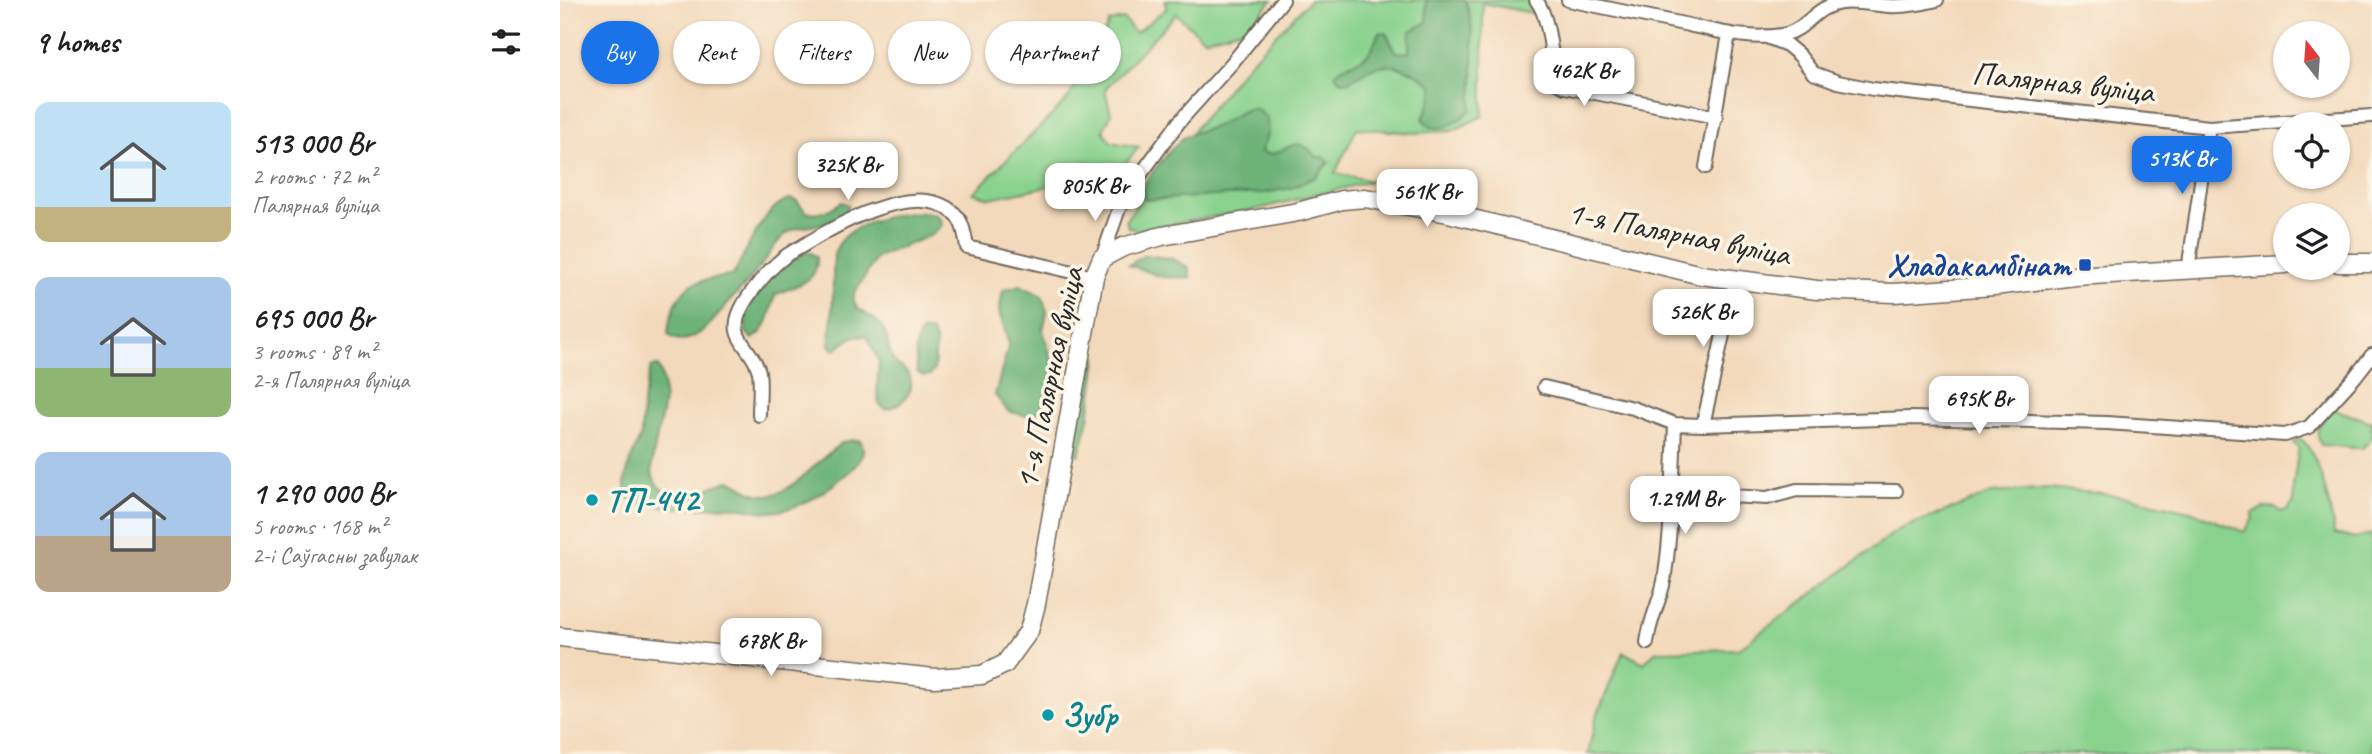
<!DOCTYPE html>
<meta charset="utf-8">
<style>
:root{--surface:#fff;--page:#f6f6f6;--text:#202124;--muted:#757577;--accent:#1a73e8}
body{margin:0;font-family:Caveat,sans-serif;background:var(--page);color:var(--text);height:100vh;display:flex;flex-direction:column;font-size:26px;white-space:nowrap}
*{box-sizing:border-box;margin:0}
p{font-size:23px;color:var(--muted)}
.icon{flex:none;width:38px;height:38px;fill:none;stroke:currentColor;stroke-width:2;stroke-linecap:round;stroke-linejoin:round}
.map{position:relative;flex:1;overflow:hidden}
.drawer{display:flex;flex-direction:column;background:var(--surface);width:560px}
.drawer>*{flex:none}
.hud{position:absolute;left:21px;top:21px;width:665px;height:63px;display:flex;gap:14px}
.needle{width:46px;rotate:343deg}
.fabs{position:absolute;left:1713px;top:21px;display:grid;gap:14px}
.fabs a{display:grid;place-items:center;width:77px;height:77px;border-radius:50%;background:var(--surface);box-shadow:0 2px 5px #0004;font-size:35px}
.price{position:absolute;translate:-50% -60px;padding:0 16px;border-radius:14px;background:#fff;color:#222;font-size:23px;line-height:46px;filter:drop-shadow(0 2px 4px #0008)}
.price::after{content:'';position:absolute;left:50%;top:42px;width:21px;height:16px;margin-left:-10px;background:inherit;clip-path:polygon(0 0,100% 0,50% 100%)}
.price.active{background:var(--accent);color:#fff}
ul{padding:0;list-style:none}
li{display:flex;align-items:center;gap:21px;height:175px;padding:0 35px}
li span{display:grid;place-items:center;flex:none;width:196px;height:140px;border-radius:14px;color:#555}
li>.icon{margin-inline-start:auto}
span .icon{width:84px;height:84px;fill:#fffc;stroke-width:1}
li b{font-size:30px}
h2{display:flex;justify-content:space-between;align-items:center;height:84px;padding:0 35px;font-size:30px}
.chip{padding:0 24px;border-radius:32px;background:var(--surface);box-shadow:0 2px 5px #0004;font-size:24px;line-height:63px}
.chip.active{background:var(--accent);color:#fff}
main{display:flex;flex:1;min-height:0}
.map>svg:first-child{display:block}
.green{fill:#89d28e;stroke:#5a7e5c;stroke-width:2}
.forest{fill:#6eb479;stroke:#4c7052;stroke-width:2}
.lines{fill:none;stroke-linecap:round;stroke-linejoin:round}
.street-casing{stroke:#71685d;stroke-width:16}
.secondary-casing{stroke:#71685d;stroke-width:21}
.street{stroke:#fff;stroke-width:12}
.secondary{stroke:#fff;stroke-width:18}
.transit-dot{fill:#1a4fb4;stroke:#fcf5e5;stroke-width:2.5}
.culture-dot{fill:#0f9aa8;stroke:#fcf5e5;stroke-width:2.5}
.labels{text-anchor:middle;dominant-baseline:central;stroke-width:7;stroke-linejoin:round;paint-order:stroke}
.street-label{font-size:33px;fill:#2b2b2b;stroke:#fcf5e5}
.transit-label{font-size:33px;font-weight:bold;fill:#164399;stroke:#fcf5e5;text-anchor:end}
.culture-label{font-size:33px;font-weight:bold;fill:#0d838f;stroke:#fcf5e5;text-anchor:start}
</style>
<main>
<section class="drawer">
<h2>9 homes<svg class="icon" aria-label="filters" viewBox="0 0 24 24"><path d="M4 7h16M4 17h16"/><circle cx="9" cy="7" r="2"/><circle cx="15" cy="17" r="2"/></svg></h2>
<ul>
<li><span style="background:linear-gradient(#bfe0f5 75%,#c2b280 0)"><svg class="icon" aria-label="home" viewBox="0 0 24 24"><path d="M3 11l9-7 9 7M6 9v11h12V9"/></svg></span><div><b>513 000 Br</b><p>2 rooms · 72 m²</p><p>Палярная вуліца</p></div></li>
<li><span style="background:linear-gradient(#a9c7e8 65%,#8fb573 0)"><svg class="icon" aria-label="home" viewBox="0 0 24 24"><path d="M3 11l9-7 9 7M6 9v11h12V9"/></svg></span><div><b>695 000 Br</b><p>3 rooms · 89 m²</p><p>2-я Палярная вуліца</p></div></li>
<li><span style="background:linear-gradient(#a9c7e8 60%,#b9a48a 0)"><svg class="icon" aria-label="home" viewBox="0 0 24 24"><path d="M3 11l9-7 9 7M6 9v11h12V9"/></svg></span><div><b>1 290 000 Br</b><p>5 rooms · 168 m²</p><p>2-і Саўгасны завулак</p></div></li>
</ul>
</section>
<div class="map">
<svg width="1812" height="754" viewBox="0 0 1812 754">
<rect width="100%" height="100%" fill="#fcf5e5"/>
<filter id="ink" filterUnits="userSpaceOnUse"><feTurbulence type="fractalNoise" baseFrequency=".0143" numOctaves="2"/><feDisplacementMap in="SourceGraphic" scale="14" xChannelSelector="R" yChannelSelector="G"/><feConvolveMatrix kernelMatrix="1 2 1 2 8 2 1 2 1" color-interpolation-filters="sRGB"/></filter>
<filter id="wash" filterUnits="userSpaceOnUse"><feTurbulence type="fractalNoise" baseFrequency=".00686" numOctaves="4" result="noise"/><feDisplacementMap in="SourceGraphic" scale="28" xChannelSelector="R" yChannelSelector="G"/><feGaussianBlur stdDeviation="1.57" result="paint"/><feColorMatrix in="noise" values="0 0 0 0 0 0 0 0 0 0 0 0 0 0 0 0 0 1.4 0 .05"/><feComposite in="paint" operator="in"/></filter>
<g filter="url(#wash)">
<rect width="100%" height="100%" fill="#f3d9bb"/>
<path class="green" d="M605 0H712L689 27 644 39 616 14 545 89 551 114 543 131 551 142 579 147 561 169 550 174 430 198 413 193 507 100 541 40 549 22 564 19 575 33 606 9Z
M750 0H970L981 15 923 3V116L892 131 854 133 797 128 775 173 812 181 694 210 577 230 568 227 566 220 598 174 685 67Z
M1772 409 1812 422 1811 440C1809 441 1804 447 1802 448 1800 449 1768 445 1761 445 1753 429 1762 422 1772 409Z
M1740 439C1758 448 1772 514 1774 534L1796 538 1812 534V754H1028L1035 721 1063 652 1084 663 1096 651 1178 649 1338 530 1432 493 1489 488 1568 497 1630 511 1684 532 1693 519V513L1703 508 1715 507 1721 512 1728 510 1734 502 1733 486 1739 447 1733 443Z"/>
<path class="forest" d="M866 0H905C916 25 914 82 911 110 899 121 874 139 863 119L871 100 873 86C857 72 831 59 810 69 801 74 795 79 785 82L778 79 775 73C785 65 799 62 808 54 813 49 816 39 819 32L826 33 836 52 849 53 850 32 867 22Z
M688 109H696L707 118 708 132 701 152C724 162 733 126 756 157H763L769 162 756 177 731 188 704 193 586 200C583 196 582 195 582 190 583 181 615 144 623 138 633 131 643 131 654 127 666 122 676 114 688 109Z
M230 199 237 201 246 212C261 214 269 211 281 202L289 205C281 230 253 222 233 230 224 233 219 241 213 248 205 260 197 272 187 283 181 290 174 296 168 303 156 318 129 354 108 334 109 318 117 292 133 284 145 279 161 278 173 275 186 253 204 205 230 199Z
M362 212C373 213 380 213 382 225L372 235 317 257 294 294C291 312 310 313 320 324 329 335 327 348 333 360 337 366 346 369 349 375 357 392 340 407 325 409L319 404 317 390 319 362 307 336 293 337 275 350 269 345C274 316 272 285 274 255 282 223 334 213 362 212Z
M244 253H251L257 257C258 285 235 284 215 295 211 310 208 332 192 339L185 331C186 324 186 315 188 309 198 286 222 264 244 253Z
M585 255 613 259 629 268 630 278 602 277 569 265Z
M460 285 482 296 487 312 483 330 494 367 482 409 470 417 448 411 435 395 449 344 439 312 443 290Z
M362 331H371L376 341 374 370 370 375 363 376 357 372C356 358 353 342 362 331Z
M537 357 529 419 519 455 514 452 527 360Z
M98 366C114 399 93 435 92 468 92 493 120 502 141 495 144 493 146 490 150 488 156 485 163 483 170 480 178 484 186 490 194 493 229 506 258 455 284 442 289 440 294 440 300 440 308 452 299 463 290 471 266 491 242 510 210 512 198 512 185 508 173 507 153 506 134 509 114 508 101 507 90 501 77 504L65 495V481L70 461 81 435 83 402 91 367Z"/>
</g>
<g filter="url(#ink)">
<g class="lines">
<g class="street-casing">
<path id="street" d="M976 0C990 17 992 60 995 82L1005 87 1156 117
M1008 0C1045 8 1082 15 1119 23 1153 30 1191 42 1226 34 1247 29 1255 6 1281 3 1296 1 1313 5 1329 6 1346 7 1361 4 1377 0
M1204 36 1227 45 1239 55 1253 73 1278 82 1313 89 1649 127 1812 116
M1146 167 1169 34
M542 258 562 200 619 122 672 63 723 0
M1628 270 1649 127
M984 387 1073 408 1115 424 1143 425 1350 418 1547 423 1725 435 1749 427 1794 378 1812 355
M199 415C199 401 201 386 199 372 193 346 166 340 181 309 188 294 209 269 222 259 230 252 240 248 249 242 282 222 358 180 394 213 403 221 405 235 407 247L534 277
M1143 425 1175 281
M1112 493 1207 498 1237 490 1336 491
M1087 643C1089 621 1100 602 1104 581 1112 529 1113 475 1115 424"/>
</g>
<g class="secondary-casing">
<path id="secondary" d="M1778 263H1812
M0 637 374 678 422 675 445 664 469 631 476 604 534 277 542 258 563 247 602 236 738 212 782 200 805 198 888 213 1141 275 1257 290 1334 293 1434 286 1515 276 1726 264"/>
</g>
<use href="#street" class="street"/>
<use href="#secondary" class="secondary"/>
</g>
</g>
<rect class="transit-dot" x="1518" y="258" width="14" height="14" rx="3.5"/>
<g class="culture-dot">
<circle cx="32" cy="500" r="7"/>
<circle cx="488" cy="715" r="7"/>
</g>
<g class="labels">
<g class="street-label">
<text transform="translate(1503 82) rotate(6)">Палярная вуліца</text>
<text transform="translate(1119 233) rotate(11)">1-я Палярная вуліца</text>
<text transform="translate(489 378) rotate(-78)">1-я Палярная вуліца</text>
</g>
<g class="transit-label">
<text x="1511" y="265">Хладакамбінат</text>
</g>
<g class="culture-label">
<text x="46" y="500">ТП-442</text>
<text x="502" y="715">Зубр</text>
</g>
</g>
</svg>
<div class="fabs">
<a><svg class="needle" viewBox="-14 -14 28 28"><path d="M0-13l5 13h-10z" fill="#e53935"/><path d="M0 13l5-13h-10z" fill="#757577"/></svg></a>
<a><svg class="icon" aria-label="locate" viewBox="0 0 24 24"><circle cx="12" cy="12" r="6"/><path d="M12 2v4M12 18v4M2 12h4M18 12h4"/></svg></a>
<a><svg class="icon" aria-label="layers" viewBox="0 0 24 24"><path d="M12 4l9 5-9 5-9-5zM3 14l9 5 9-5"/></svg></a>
</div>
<b class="price" style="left:1024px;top:108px">462K Br</b>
<b class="price active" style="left:1622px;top:196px">513K Br</b>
<b class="price" style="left:288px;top:202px">325K Br</b>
<b class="price" style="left:535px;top:223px">805K Br</b>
<b class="price" style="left:867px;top:229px">561K Br</b>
<b class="price" style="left:1143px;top:349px">526K Br</b>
<b class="price" style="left:1419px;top:436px">695K Br</b>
<b class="price" style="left:1125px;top:536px">1.29M Br</b>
<b class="price" style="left:211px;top:678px">678K Br</b>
<div class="hud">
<a class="chip active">Buy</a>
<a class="chip">Rent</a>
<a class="chip">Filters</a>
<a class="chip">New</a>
<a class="chip">Apartment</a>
</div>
</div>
</main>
